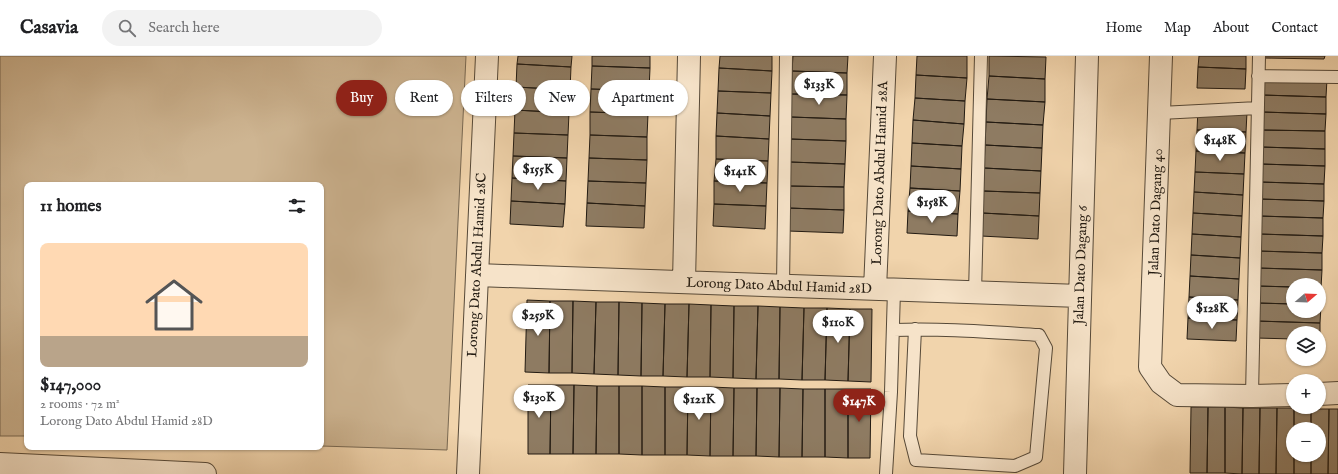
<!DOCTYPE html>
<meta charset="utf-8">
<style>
:root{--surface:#fff;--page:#f2f2f2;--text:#202124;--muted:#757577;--line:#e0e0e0;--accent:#8f2418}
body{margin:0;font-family:"IM FELL English",serif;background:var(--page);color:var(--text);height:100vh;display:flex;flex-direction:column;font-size:15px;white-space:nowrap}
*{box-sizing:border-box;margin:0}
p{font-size:13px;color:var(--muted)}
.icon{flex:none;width:22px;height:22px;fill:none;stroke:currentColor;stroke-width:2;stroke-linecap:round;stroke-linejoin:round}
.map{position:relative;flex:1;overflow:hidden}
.sheet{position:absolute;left:24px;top:126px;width:300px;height:268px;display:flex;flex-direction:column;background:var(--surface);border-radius:8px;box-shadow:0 1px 3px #0004}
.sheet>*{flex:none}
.banner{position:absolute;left:336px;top:24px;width:380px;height:36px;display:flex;gap:8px}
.needle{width:26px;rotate:71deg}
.controls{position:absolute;left:1286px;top:222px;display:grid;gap:8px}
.controls a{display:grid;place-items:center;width:40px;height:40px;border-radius:50%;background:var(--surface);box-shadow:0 1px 3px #0004;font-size:20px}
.price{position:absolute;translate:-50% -34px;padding:0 9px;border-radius:14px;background:#fff;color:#222;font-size:13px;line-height:26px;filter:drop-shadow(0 1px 2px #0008)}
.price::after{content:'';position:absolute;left:50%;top:24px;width:12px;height:9px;margin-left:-6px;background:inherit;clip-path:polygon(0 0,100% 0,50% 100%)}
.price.selected{background:var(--accent);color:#fff}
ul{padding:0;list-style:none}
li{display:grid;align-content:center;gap:8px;height:212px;padding:0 16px}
li span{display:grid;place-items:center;height:124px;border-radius:8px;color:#555}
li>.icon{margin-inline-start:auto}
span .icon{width:72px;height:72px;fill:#fffc;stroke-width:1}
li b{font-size:17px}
h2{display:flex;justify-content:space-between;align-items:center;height:48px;padding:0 16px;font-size:17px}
.chip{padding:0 14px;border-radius:18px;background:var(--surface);box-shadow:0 1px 3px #0004;font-size:14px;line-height:36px}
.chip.selected{background:var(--accent);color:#fff}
header{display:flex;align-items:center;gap:24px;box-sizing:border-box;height:56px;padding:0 20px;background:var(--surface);border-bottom:1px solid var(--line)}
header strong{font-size:19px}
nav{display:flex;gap:22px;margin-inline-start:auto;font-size:14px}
.search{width:280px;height:36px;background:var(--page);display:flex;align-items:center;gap:10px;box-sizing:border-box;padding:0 14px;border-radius:22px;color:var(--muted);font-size:15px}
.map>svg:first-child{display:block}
.green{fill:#ceb592;stroke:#786852}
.building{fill:#8e7b62;stroke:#231b12}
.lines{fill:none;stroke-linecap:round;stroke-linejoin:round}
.lane-casing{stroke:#564938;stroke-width:14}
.street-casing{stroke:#564938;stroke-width:24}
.lane{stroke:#f6e3c9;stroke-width:12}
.street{stroke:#f6e3c9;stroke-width:22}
.labels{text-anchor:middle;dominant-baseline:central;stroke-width:3;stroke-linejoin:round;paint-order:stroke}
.street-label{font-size:14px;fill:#231b12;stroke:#f6e3c9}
</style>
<header>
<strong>Casavia</strong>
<div class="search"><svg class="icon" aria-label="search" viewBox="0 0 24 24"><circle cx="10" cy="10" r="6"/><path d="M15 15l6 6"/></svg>Search here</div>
<nav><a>Home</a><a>Map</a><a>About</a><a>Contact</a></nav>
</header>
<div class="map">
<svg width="1338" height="418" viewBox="0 0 1338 418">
<rect width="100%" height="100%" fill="#f1d4ac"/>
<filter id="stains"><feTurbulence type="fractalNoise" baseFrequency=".005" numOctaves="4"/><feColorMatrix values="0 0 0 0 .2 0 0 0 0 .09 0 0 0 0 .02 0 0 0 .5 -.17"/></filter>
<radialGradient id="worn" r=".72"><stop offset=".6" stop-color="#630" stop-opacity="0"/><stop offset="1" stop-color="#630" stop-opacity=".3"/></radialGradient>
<path class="green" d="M0 0H466L447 394 321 390V129H27V380H0Z"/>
<path class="building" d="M518 0H572L571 11 517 8Z
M592 0H650V12L592 10Z
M720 0H772V15L719 12Z
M793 0H848L847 17 792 15Z
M917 0H967V22L916 19Z
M989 0 1046 1 1045 23 989 20Z
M1199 0H1246V13L1198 11Z
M1264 0H1325L1324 3 1264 2Z
M517 8 571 11 570 34 516 31Z
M592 10 650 12 649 35 591 33Z
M1198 11 1246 13 1245 33 1197 32Z
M719 12 772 15 771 37 718 35Z
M792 15 847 17V39L791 38Z
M916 19 967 22 965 45 915 42Z
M989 20 1045 23V46L987 43Z
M1263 21 1327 23 1326 41 1262 39Z
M516 31 570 34 569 57 515 54Z
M591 33 649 35 648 58 590 56Z
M718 35 771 37 770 60 717 57Z
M791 38 847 39 846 63 791 61Z
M1262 39 1326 41V58L1262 56Z
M915 42 965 45 964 68 913 64Z
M987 43 1045 46 1043 69 986 66Z
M1198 53 1247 56 1246 76 1197 74Z
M515 54 569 57 568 79 514 77Z
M590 56 648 58 647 81 590 79Z
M1262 56 1326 58 1325 75 1261 74Z
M717 57 770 60 769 83 716 80Z
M791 61 846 63V85L790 83Z
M913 64 964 68 962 90 912 87Z
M986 66 1043 69 1042 92 985 89Z
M1197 74 1246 76 1245 97 1196 95Z
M1261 74 1325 75V93L1261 91Z
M514 77 568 79 567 102 513 100Z
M590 79 647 81V104L589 102Z
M716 80 769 83 768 105 716 103Z
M790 83 846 85 845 108 790 106Z
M912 87 962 90 961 113 911 110Z
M985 89 1042 92 1041 115 984 112Z
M1261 91 1325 93V110L1260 108Z
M1196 95 1245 97 1244 118 1195 116Z
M513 100 567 102 566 125 512 122Z
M589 102 647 104 646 127 588 125Z
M716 103 768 105 767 127 714 125Z
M790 106 845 108 844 131 789 130Z
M1260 108 1325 110 1324 128 1260 126Z
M911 110 961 113 960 135 910 132Z
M984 112 1041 115 1040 137 983 135Z
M1195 116 1244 118 1243 139 1194 136Z
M512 122 566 125 565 148 511 145Z
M588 125 646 127 645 150 587 147Z
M714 125 767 127 766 150 714 148Z
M1260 126 1324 128V145L1259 143Z
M789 130 844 131V154L788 152Z
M910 132 960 135 958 158 908 155Z
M983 135 1040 137 1039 160 982 157Z
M1194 136 1243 139 1242 160 1193 157Z
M1259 143 1324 145 1323 162 1259 160Z
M511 145 565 148 563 171 510 168Z
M587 147 645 150 644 172 586 170Z
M714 148 766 150 765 173 713 170Z
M788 152 844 154 843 177 788 175Z
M908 155 958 158 957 180 907 177Z
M982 157 1039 160 1038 183 981 180Z
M1193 157 1242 160 1241 181 1192 178Z
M1259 160 1323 162V180L1259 178Z
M1192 178 1241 181 1240 202 1191 199Z
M1259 178 1323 180 1322 197 1258 195Z
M1258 195 1322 197V214L1258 212Z
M1191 199 1240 202 1239 223 1190 220Z
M1258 212 1322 214 1321 232 1319 231V229H1293V231L1257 230Z
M1190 220 1239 223 1238 244 1189 241Z
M1257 230 1293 231V248L1257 247Z
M1319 231 1321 232V249H1319Z
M1189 241 1238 244 1237 264 1188 262Z
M527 244 550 245 549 317 525 316Z
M550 245H573L572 317H549Z
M573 245 596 246 594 318 572 317Z
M596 246H619L618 319 594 318Z
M619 246 642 247 641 320 618 319Z
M642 247 665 248 663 320H641Z
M1257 247 1293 248V255H1319V249H1321L1320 267 1256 265Z
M665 248H689L687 321 663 320Z
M689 248 711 249 710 321H687Z
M711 249 734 250 733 322 710 321Z
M734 250H758L756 323 733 322Z
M758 250 780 251 779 323H756Z
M780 251 804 252 802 324 779 323Z
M804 252H827L825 324H802Z
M827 252 850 253 848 325 825 324Z
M850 253H872L871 326 848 325Z
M1188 262 1237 264 1236 285 1187 283Z
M1256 265 1320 267V284L1319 277H1293V283L1256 282Z
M528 329H551L550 398H528Z
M551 329H574L573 398H550Z
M574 329 597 330 596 398H573Z
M597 330H619V398H596Z
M619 330H642V399L619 398Z
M642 330 665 331V399H642Z
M665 331H688L687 399H665Z
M688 331H711L710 400 687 399Z
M711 331 734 332 733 400H710Z
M734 332H757L756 400H733Z
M757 332H780L779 401 756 400Z
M780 332 803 333 802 401H779Z
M803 333H825V401H802Z
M825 333H848V402L825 401Z
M848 333H871L870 402H848Z
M1191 351H1208L1207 417H1190Z
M1208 351H1225V417H1207Z
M1225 351 1243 352 1242 418 1225 417Z
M1243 352H1260L1259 418H1242Z
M1260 352H1277L1276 418H1259Z
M1277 352H1294V418H1276Z
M1294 352 1311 353V373H1294Z
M1311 353H1329L1328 418H1311V399H1319V373H1311Z
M1329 353H1338V418H1328Z
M1294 399H1311V418H1294Z"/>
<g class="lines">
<g class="lane-casing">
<path id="lane" d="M1258 20 1338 21
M1160 57 1258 52
M783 230 786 0
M975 237 981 0
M893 274C942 272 990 276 1039 279L1046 292 1036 401 1015 410 916 404 910 380 915 273
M1252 340 1259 0
M886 418 891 336 894 234"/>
</g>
<g class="street-casing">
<path id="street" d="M1161 0 1150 311 1161 327 1177 339 1252 340 1293 339
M477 219 1080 240
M684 226 689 0
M875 233 885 0
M1319 338 1338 337
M0 408 205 418
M468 418 487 0
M1075 418 1087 0"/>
</g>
<use href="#lane" class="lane"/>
<use href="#street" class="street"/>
</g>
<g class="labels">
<g class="street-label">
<text transform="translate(880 117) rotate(-88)">Lorong Dato Abdul Hamid 28A</text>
<text transform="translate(1156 156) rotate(-88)">Jalan Dato Dagang 40</text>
<text transform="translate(477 209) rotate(-87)">Lorong Dato Abdul Hamid 28C</text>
<text transform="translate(1081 209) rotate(-88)">Jalan Dato Dagang 6</text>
<text transform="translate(779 230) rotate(2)">Lorong Dato Abdul Hamid 28D</text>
</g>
</g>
<rect width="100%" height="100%" filter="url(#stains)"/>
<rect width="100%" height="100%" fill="url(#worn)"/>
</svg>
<div class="controls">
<a><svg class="needle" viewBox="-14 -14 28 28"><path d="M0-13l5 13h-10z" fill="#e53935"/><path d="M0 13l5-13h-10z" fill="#757577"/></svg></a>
<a><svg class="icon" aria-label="layers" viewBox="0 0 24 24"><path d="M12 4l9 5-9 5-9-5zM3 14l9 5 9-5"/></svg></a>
<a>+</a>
<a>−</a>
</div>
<b class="price" style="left:819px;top:50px">$133K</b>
<b class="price" style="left:1220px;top:106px">$148K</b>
<b class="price" style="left:538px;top:135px">$155K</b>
<b class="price" style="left:740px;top:137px">$141K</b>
<b class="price" style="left:932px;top:168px">$158K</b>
<b class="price" style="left:1212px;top:274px">$128K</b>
<b class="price" style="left:538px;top:281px">$259K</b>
<b class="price" style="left:838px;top:288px">$110K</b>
<b class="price" style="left:539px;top:363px">$130K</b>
<b class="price" style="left:699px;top:365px">$121K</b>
<b class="price selected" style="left:859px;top:367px">$147K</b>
<div class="banner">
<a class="chip selected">Buy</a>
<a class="chip">Rent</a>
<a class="chip">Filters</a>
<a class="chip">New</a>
<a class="chip">Apartment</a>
</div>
<section class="sheet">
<h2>11 homes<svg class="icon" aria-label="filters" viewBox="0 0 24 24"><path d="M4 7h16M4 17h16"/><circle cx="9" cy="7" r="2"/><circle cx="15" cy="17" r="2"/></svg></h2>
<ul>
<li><span style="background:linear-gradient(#ffd9b3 75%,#b9a48a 0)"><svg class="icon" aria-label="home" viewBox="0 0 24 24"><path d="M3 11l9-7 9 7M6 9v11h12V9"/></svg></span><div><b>$147,000</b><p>2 rooms · 72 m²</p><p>Lorong Dato Abdul Hamid 28D</p></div></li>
</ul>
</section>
</div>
